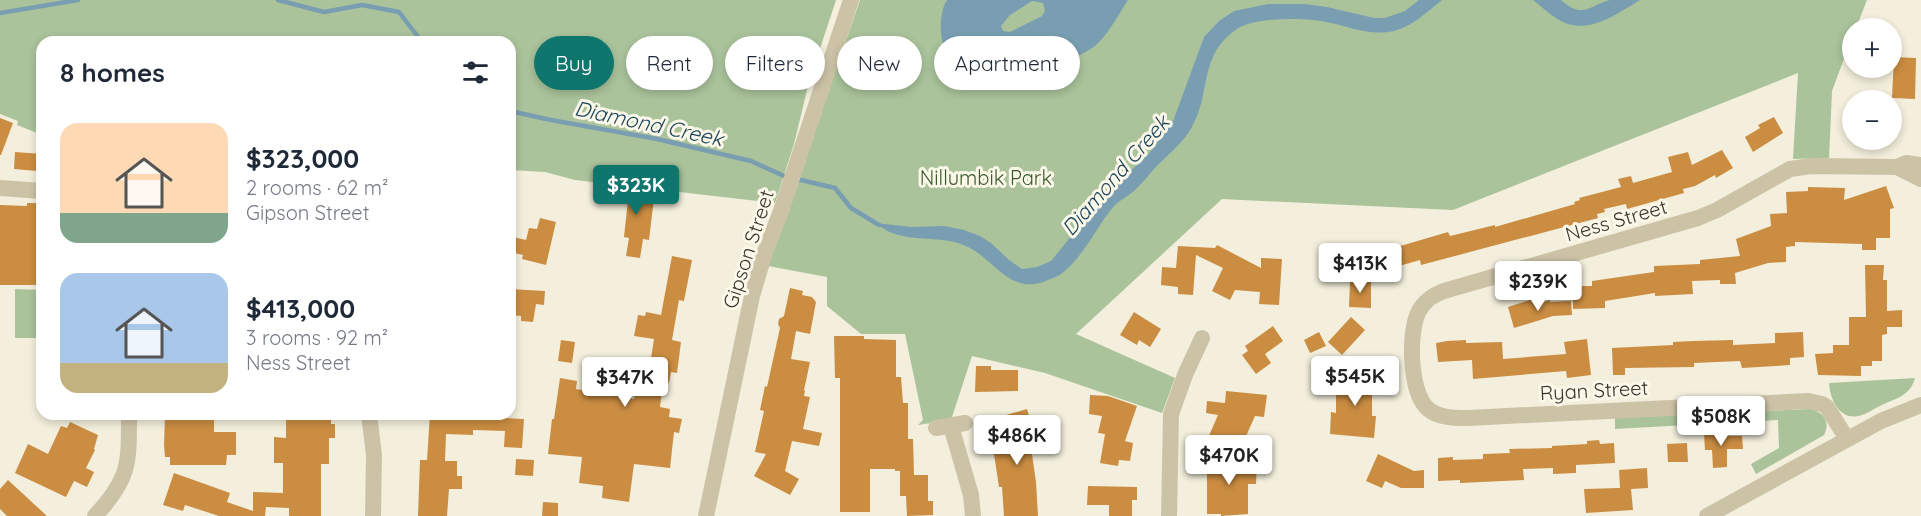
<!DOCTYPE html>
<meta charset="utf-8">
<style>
:root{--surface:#fff;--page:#f6f6f7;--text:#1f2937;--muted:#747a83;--accent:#0f766e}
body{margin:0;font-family:Quicksand,sans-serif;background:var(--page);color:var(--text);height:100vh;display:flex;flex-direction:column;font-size:22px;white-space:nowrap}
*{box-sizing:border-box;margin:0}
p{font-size:20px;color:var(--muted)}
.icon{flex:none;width:33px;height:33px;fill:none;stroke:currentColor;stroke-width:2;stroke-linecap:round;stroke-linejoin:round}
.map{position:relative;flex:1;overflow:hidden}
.details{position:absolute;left:36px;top:36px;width:480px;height:384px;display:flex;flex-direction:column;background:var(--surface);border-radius:18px;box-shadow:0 3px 9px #0003}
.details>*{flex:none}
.guide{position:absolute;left:534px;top:36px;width:570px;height:54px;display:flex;gap:12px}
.fabs{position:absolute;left:1842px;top:18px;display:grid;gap:12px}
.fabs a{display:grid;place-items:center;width:60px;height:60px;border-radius:50%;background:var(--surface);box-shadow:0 3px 9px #0003;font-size:30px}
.price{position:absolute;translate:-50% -51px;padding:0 14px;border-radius:6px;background:#fff;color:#222;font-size:20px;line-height:39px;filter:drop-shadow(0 2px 3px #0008)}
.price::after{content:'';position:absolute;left:50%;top:36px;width:18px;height:14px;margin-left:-9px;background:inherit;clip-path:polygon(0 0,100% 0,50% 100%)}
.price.active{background:var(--accent);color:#fff}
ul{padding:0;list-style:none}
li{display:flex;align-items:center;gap:18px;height:150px;padding:0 24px}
li span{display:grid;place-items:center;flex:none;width:168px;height:120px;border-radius:18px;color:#555}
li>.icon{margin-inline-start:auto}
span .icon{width:72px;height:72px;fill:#fffc;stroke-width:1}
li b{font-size:26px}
h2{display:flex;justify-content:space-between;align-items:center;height:72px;padding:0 24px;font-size:26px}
.pill{padding:0 21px;border-radius:27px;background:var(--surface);box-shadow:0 3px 9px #0003;font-size:21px;line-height:54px}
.pill.active{background:var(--accent);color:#fff}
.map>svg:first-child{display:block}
.green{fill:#aac39b}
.water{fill:#799eb2;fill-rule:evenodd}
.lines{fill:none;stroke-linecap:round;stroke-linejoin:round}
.stream{stroke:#799eb2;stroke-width:4.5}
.building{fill:#cb8d42}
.minor{stroke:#ccc3a7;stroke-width:16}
.tertiary{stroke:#ccc3a7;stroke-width:16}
.labels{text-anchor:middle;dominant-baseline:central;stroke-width:6;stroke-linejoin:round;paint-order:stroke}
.park-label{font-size:20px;fill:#3a582a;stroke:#fbf8e9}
.street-label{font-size:20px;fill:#383228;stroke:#fbf8e9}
.water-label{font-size:21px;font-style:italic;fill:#1b445c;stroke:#fbf8e9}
</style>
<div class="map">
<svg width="1921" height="516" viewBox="0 0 1921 516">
<rect width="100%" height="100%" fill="#f3efdc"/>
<path class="green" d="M0 0H836L809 82 794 144 775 203 575 180 545 172 510 170V42H42V135L17 125 18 121 0 114Z
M860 0H1867L1856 28H1852V37L1832 91 1829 158 1793 159 1798 73 1453 210 1222 199 1076 334 1175 378 1162 413 1045 373 972 356 951 420 918 425 923 420 905 334H861L827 306V277L768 266Z
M15 289 42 290V338H15Z
M1915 378C1910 397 1895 398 1880 406 1873 409 1867 414 1859 416 1839 420 1830 399 1829 383Z
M1810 409C1823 411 1831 422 1824 435L1756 474 1751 464 1779 448 1778 420 1615 429V418Z"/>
<path class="water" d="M947 0H1128C1119 14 1109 33 1096 45 1088 52 1075 57 1064 62 1033 78 982 99 955 64 949 56 944 49 942 40 940 27 940 11 947 0ZM1032 1 1043 3 1045 11 1042 16 1010 32 1003 31 1001 26 1010 15Z
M1419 0H1442C1428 11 1414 25 1397 30 1371 38 1347 25 1321 21 1300 18 1255 17 1237 29 1199 54 1211 91 1193 125 1184 143 1167 155 1154 169 1148 176 1142 183 1136 189 1129 196 1120 200 1114 206 1096 227 1084 257 1061 274 1056 277 1046 281 1040 283 1009 291 993 260 970 248 946 235 920 242 895 234 888 232 881 227 875 223L912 227 944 226 964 230 980 236 991 243 1009 260 1022 269 1037 267 1051 261 1107 192 1147 156 1172 124 1204 37 1219 21 1234 11 1268 4H1304L1327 7 1374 18H1385L1405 11Z
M1533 0H1561C1584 20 1589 5 1610 0 1619 0 1631 0 1640 0 1615 15 1585 38 1556 18 1548 13 1541 6 1533 0Z"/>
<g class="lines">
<path class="stream" d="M278 0 324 12 362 5 399 12 422 42
M0 13 78 0
M510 111 551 120 657 139 751 161 784 176 835 188 851 208 879 225"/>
</g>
<path class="building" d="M1894 57 1916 58 1915 99 1892 98Z
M1774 117 1783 133 1753 152 1745 137 1760 128 1758 125Z
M0 118 13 123 1 155H0Z
M1722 150 1733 168 1716 178 1715 175 1695 186 1683 189 1684 193 1627 209 1626 204 1604 209 1605 212 1597 214 1598 218 1421 265 1420 260 1385 270 1380 252 1448 232 1450 236 1495 225V227L1575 204 1574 202 1580 200 1579 198 1621 187 1618 179 1631 176 1633 183 1672 172 1668 157 1688 152 1692 165Z
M15 152 42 154V167H37V171L14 169Z
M613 185 655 190 649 240 643 239 640 258 626 256 629 238 624 237 628 200 611 198Z
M1886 186 1894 208 1890 209V238H1876V250H1862V244L1795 242V246L1786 247V262L1768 263 1735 273 1736 284H1720V280L1692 281 1693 294 1655 296V293L1605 301V308L1573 309V296H1579L1578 286H1592V281L1654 272V266L1700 264V260L1740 256 1736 239 1771 226 1770 214 1787 213 1786 192 1808 191V187L1845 188 1844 200Z
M27 203H42V285H0V205L27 206Z
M540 218 556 222 546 265 522 259 523 255 510 252 513 237 526 240 529 228 537 229Z
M1217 245 1261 268V258L1282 259 1279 305 1259 304 1260 292 1235 290 1230 300 1212 291 1223 268 1196 255 1193 295 1178 294V287L1161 285 1162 267 1176 268 1178 246 1215 248Z
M672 256 692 260 684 301 679 300 672 340 681 342 677 373 671 372 669 383 663 382 660 407 670 409 669 417 682 419 679 433 674 432 670 468 634 464 629 502 602 498 603 486 579 483 582 457 548 454 552 419H554L560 378 577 381 576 389 634 399 640 363 650 365 654 339 634 336 638 315 645 316 646 312 661 315Z
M1865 265H1884L1883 280H1887V311L1902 310V327H1887V334L1882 335V361H1872V366H1861V376L1818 375 1815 354 1833 353V345H1849V317H1866Z
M1350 281H1371V308L1349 307Z
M790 288 803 291 802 295 812 297 816 302 810 334 796 331 791 359 810 362 804 390 805 391 804 396 810 397 803 429 822 433 819 446 792 441 785 471 799 479 790 495 754 476 766 454 755 452 764 411 760 410 765 386 767 387 780 328 778 324 779 319 784 316Z
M510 289 545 291 544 305 536 304 533 322 521 321V316L510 315Z
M1533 299 1535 305 1550 300V302L1571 301 1572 315 1553 316 1514 328 1508 307Z
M1134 312 1161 329 1150 347 1139 340 1137 345 1120 335Z
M1351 317 1365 330 1342 355 1328 342Z
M1273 326 1283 341 1265 354 1271 363 1256 374 1242 355 1248 351 1245 346Z
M1319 332 1326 346 1310 353 1304 340Z
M1803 332 1804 357 1790 358V365L1742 368 1740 361 1694 363V367L1625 368V375H1613L1612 348 1673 345V342L1693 341 1733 340V345L1775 343V333Z
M834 336H864V339L896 340V377H901L903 403H908V439H913L914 475H928V501H933V515L907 516 906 496H900V471H895V469H870V512H840V378H835Z
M1587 339 1591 375 1567 378 1566 371 1473 379 1472 360 1438 362 1436 343 1447 341 1466 340V343L1502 342 1503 359 1566 354 1564 342Z
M561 340 575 342 572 363 558 361Z
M976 366H991V370H1018V391L975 392Z
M1353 367H1372V416H1376L1374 438 1330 434 1331 412 1336 413V384H1353Z
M1226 391 1267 395 1264 417 1255 416 1243 443H1264L1263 456H1257V459L1208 438 1218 415 1206 413 1207 401 1225 403Z
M1090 395 1108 396 1137 406 1125 441 1133 443 1130 461 1119 460 1118 466 1100 463 1105 434 1098 433 1102 416 1089 414Z
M1027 409 1036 439 1030 440 1036 482 1038 516H1004L1002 487H999L994 454 1001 453 995 431 1009 427 1006 415Z
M168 414H214V432H236V455H227L226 465H170V457H165L164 445 165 415Z
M286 414H331V424H335V438H329V464H321V516H289V508L266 507 265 516H219L185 505 183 511 163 505 174 473 230 493 227 502 253 511V492L283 493V463H274V437L286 438Z
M430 414 524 419 522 448 504 447 505 431 473 430V435L446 434 445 461H457V476H462V489H449L447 516H418L420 460H427Z
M70 422 98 435 94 449 95 450 86 468 94 472 87 487 74 481 66 497 15 473 28 444 48 454 61 426 67 428Z
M1726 432 1727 436H1742L1743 449H1727V467L1713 468 1712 450H1705L1704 433Z
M1599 440 1600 444 1614 443 1615 463 1576 465V473L1553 474V468L1523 469 1524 480 1460 483V480L1438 481V458L1453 457V460L1483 459V454L1510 453 1509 449 1552 448V446L1587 444V441Z
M1687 443 1688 462H1668L1667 444Z
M1378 454 1414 471 1424 470V488H1401L1385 481 1382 488 1366 481Z
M516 459 534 460 533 476 515 475Z
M1207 460 1257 461 1256 484H1248V514L1221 516V514H1207Z
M1647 468 1648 488 1631 489 1633 510 1586 513 1584 489 1620 488 1619 470Z
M8 480 47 516H7L0 509V489Z
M1088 486 1137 487V500H1132V516H1109V505H1087Z
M543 502 558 503V516H542Z"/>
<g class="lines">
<path class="minor" d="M1897 167 1921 179
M0 188 42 191
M369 414 374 455 373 516
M951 426 971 495 973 516
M936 428 965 423
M1847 439 1827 407 1822 404 1808 401 1468 418C1454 418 1439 418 1428 409 1409 392 1408 331 1419 311 1425 300 1433 295 1444 291L1698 218 1717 210 1790 169 1811 166 1897 167 1906 163 1921 165
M95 516C130 478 129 464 129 414
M1169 516 1171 414 1185 375 1202 338"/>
<path class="tertiary" d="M706 516 752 296 765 252 781 211 851 0
M1707 516 1881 421 1921 405"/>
</g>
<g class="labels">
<g class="park-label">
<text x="986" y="177">Nillumbik Park</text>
</g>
<g class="street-label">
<text transform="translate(1616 220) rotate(-16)">Ness Street</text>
<text transform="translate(748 249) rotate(-72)">Gipson Street</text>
<text transform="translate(1594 390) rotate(-3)">Ryan Street</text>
</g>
<g class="water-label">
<text transform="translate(649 123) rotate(12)">Diamond Creek</text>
<text transform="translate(1115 175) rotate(-49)">Diamond Creek</text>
</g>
</g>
</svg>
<div class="fabs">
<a>+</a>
<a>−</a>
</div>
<b class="price active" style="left:636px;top:216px">$323K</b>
<b class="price" style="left:1360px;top:294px">$413K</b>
<b class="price" style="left:1538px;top:312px">$239K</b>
<b class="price" style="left:1355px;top:407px">$545K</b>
<b class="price" style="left:625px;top:408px">$347K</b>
<b class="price" style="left:1721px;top:447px">$508K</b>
<b class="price" style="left:1017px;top:466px">$486K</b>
<b class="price" style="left:1229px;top:486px">$470K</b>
<div class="guide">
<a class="pill active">Buy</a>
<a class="pill">Rent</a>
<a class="pill">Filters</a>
<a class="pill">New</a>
<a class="pill">Apartment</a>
</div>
<section class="details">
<h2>8 homes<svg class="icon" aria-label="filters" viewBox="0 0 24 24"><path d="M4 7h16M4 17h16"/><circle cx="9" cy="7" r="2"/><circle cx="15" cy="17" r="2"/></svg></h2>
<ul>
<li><span style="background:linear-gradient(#ffd9b3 75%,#7fa58c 0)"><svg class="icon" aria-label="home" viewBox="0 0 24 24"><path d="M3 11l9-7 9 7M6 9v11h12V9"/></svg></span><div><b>$323,000</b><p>2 rooms · 62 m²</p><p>Gipson Street</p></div></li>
<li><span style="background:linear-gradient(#a9c7e8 75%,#c2b280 0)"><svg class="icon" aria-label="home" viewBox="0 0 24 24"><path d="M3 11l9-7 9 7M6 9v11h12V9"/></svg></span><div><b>$413,000</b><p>3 rooms · 92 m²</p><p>Ness Street</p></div></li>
</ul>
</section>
</div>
